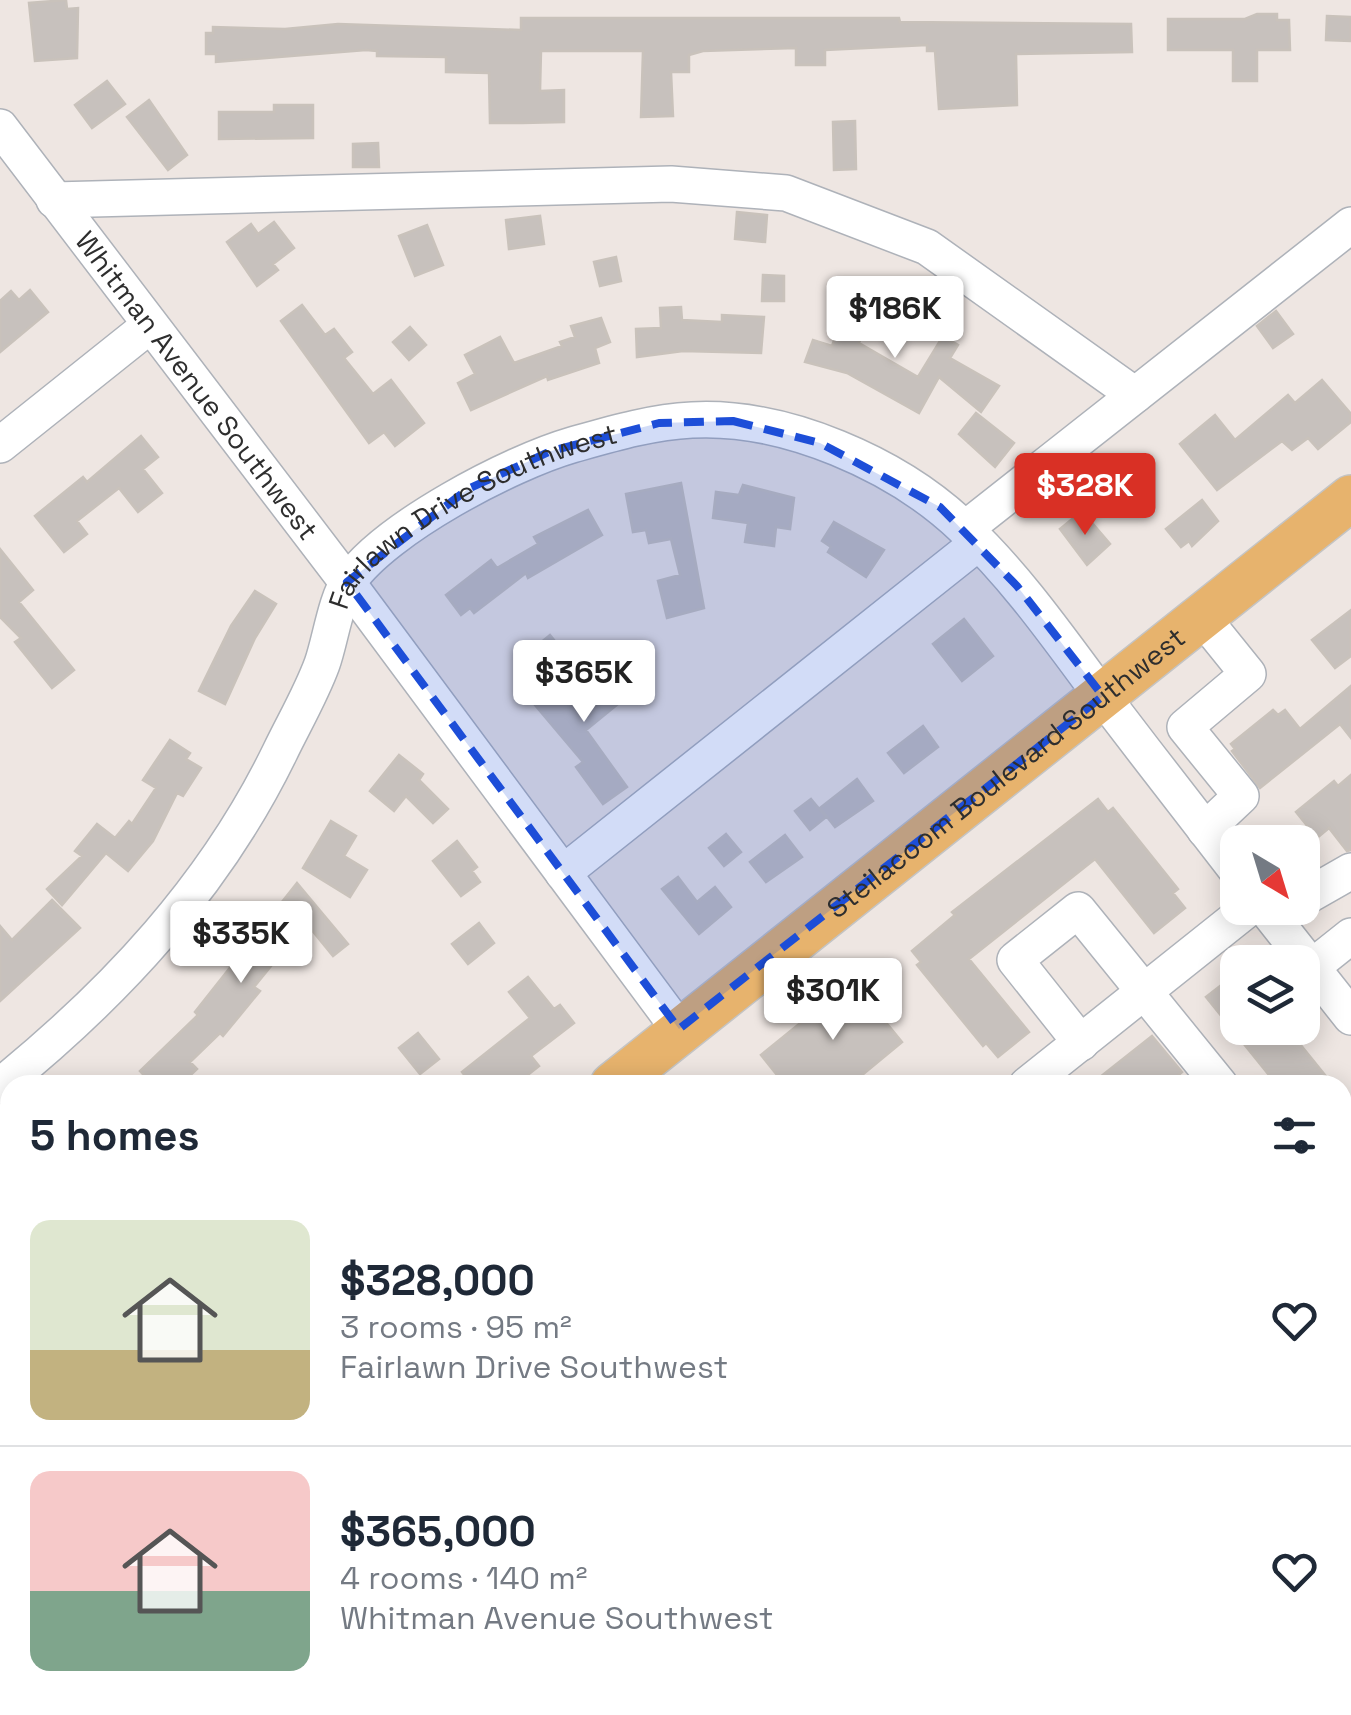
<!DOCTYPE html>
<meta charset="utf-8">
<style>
:root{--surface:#fff;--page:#f2f2f3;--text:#1f2937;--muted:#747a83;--line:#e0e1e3;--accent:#d93025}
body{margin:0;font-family:"Space Grotesk",sans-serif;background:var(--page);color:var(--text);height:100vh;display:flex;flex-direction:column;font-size:38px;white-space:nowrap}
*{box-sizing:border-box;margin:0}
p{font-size:32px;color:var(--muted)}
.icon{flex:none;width:55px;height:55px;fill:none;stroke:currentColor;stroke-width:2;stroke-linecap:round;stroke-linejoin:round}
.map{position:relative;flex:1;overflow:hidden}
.drawer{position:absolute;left:0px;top:1075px;width:1352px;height:640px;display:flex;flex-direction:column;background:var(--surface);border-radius:30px 30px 0 0;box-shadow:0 5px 25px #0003}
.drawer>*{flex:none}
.needle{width:65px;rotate:142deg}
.controls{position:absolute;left:1220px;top:825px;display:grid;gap:20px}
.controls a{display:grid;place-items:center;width:100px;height:100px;border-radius:20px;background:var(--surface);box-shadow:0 5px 25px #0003;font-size:50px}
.price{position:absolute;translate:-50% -85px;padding:0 22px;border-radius:10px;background:#fff;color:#222;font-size:32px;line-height:65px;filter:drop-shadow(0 2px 5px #0008)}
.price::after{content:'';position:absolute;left:50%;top:60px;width:30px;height:22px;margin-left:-15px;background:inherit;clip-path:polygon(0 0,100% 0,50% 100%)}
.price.current{background:var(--accent);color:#fff}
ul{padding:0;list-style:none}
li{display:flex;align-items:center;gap:30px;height:250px;padding:0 30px}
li+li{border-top:2px solid var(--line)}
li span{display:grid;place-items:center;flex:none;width:280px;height:200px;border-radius:20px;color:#555}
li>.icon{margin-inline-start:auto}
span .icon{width:120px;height:120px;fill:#fffc;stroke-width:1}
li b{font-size:42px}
h2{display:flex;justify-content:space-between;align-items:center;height:120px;padding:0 30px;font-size:42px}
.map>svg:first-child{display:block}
.building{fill:#c7c1bd;stroke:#c9c2bb;stroke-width:2.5}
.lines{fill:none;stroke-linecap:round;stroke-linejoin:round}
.minor-casing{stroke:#aeb2b9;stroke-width:38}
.major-casing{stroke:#c4c4c4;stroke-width:48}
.minor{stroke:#fff;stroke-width:35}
.major{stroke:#e7b36d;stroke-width:45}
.marked{fill:#1d4ed8;fill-opacity:0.2;stroke:#1d4ed8;stroke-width:8;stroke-dasharray:20 12;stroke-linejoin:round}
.labels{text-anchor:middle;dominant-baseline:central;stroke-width:8;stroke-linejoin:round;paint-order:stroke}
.street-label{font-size:28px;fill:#2e2e2e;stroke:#fff}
</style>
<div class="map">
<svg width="1351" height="1715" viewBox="0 0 1351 1715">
<rect width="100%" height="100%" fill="#eee6e2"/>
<path class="building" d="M66 0 67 9 78 8 77 58 35 61 29 3Z
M1257 14H1277V20H1289L1290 50H1257V81H1233V50H1168V19H1245Z
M1327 16 1351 17V41L1326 40Z
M521 18H899L900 22 1131 24 1132 52 1016 54 1017 105 939 109 935 51H927V45L825 50V65H796V48L703 51 689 55V72H671L673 116 641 117 643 51H541L540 91 564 90V122L522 123H490L489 73 446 72V57L377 56V51L366 50 216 62V54H206V33H213V27L285 29 338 24 521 30Z
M107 81 125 104 92 128 75 105Z
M149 100 187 155 168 170 127 117Z
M274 105H313V138L219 139V112H274Z
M855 121 856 169 834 170 833 122Z
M378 143 379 167H353V144Z
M737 212 767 215 765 242 735 239Z
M540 216 544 244 509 249 506 220Z
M274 222 294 248 273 264 278 270 257 286 227 242 251 224 258 234Z
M427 225 443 265 415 276 399 236Z
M616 257 621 281 600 286 594 262Z
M763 275 784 276V301H762Z
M857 278 880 288 859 343 918 377 943 336 958 345 950 358 999 386 981 412 939 377 919 413 847 373 805 362 813 340 832 346Z
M30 290 48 312 0 352V301L11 291 19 300Z
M302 305 325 335 334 329 352 352 344 358 373 394 391 380 424 423 395 446 384 432 369 443 281 321Z
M681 307 682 320 722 322V315L764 317 761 353 683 351 637 357 636 329 661 328 660 308Z
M1276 311 1293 334 1273 348 1257 326Z
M601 318 610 342 595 348 599 363 548 380 547 376 471 410 458 383 475 374 465 355 500 337 514 363 562 346 560 342 575 337 571 326Z
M410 327 426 345 409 360 393 342Z
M1322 380 1351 414V422L1318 449 1308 438 1292 450 1282 441 1217 490 1180 444 1215 415 1235 440 1288 395 1295 403Z
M976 413 1014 443 995 467 959 434Z
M141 436 158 457 143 469 162 493 138 512 119 488 77 521 87 534 64 552 35 516 83 477 87 482Z
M1080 474 1096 494 1077 509 1061 489Z
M681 483 704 608 667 618 658 581 680 575 671 539 649 543 646 530 633 532 626 494Z
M743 485 794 498 790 529 776 527 774 546 745 542 748 523 713 518 716 492 739 495Z
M1202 500 1218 521 1192 546 1189 541 1181 547 1166 529Z
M588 510 602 535 528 578 526 573 474 613 470 608 461 615 446 595 491 560 497 568 538 544 534 537Z
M1082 511 1110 544 1087 565 1060 529Z
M834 522 884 550 866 577 828 552 831 547 822 541Z
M0 549 33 590 19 602 74 670 52 688 15 642 21 638 0 617Z
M255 591 276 604 255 638 225 704 199 691 231 626Z
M1351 610V656L1335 668 1312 640Z
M964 619 993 656 962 681 933 644Z
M550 635 563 651 546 665 533 649Z
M568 667 591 697 621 672 635 690 586 730 627 787 603 804 576 767 583 762 529 698Z
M1351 686V738L1340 724 1260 788 1232 751 1235 749 1231 744 1273 710 1278 715 1285 710 1300 729Z
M923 726 938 747 904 773 888 753Z
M170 740 190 753 186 759 201 768 183 796 177 793 153 841 128 871 106 853 62 905 47 889 82 856 75 851 97 824 115 838 129 821 132 824 156 788 143 780Z
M399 755 423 774 419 780 448 809 433 823 406 796 394 811 370 791Z
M1351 775V850L1347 851 1329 828 1317 838 1296 812 1334 781 1338 786Z
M857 779 873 801 835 827 820 808Z
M811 799 826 817 810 830 795 811Z
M1098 799 1108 812 1113 808 1178 889 1173 893 1185 908 1154 933 1095 859 969 959 1029 1032 998 1057 986 1043 983 1046 917 965 921 962 912 951 955 915 952 912Z
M331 821 356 836 344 856 367 870 350 897 303 868Z
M726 834 741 852 724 866 709 848Z
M785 835 802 857 766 882 750 862Z
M457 841 477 867 472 871 480 882 461 896 433 861Z
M678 877 697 902 715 887 731 907 699 934 662 889Z
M297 883 348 944 333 956 306 923 254 987 260 991 223 1036 220 1033 190 1062 197 1069 180 1085H153L140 1071 198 1015 195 1012Z
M52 900 80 928 0 1001V926L12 940Z
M479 923 494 943 468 964 452 944Z
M1238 972V1028H1287L1333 1085H1277L1206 997Z
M528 977 554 1009 560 1005 574 1023 531 1056 539 1066 515 1085H472L462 1072 530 1018 509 992Z
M852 981 902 1042 850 1085H785L761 1055Z
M418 1033 439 1059 420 1074 399 1048Z
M1152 1036 1182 1072 1167 1085H1090Z"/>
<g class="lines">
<g class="minor-casing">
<g id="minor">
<path id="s1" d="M0 127 347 582 679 1029"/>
<path d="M54 200 671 184 786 193 927 247 1135 395"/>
<path d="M0 445 149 326"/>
<path d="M965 529 1351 225"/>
<path d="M1202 617 1248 674 1185 727 1241 796 1205 830"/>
<path d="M563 873 978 543"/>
<path d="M1302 899 1351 871"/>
<path d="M1265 908 1351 1017"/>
<path d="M1312 967 1351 936"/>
<path d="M1081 1043 1015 960 1078 910 1220 1085"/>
<path d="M1027 1085 1249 908"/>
<path id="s2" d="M0 1086C115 993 215 886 280 752 294 723 311 694 322 664 330 642 336 598 349 581 386 528 510 463 572 445 611 434 651 422 692 420 785 415 897 464 964 528 1013 574 1053 630 1093 684 1141 747 1189 809 1238 872"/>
<path d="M1342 1592 1351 1586"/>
<path d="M0 1646 10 1651"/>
<path d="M544 1705 552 1715"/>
<path d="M757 1705 766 1715"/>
<path d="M964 1705 972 1715"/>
<path d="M1129 1705 1136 1715"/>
<path d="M42 1715 43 1705"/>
<path d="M676 1715 688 1705"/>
</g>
</g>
<g class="major-casing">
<g id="major">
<path id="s3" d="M613 1085 1351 498"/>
<path d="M0 1573 10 1565"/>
</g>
</g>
<use href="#minor" class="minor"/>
<use href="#major" class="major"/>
</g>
<path class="marked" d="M733 421 820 443 940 507 1017 586 1103 696 679 1029 347 582 468 489 551 451 659 423Z"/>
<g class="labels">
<g class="street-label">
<text stroke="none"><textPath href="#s1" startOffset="325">Whitman Avenue Southwest</textPath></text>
<text stroke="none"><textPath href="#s2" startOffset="765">Fairlawn Drive Southwest</textPath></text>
<text stroke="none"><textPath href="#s3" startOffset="502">Steilacoom Boulevard Southwest</textPath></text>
</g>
</g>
</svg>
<div class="controls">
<a><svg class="needle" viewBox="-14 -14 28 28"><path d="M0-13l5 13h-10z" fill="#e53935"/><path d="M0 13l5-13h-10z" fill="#747a83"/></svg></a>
<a><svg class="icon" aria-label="layers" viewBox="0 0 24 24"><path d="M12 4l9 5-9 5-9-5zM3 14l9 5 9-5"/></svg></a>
</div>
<b class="price" style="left:895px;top:361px">$186K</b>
<b class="price current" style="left:1085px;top:538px">$328K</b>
<b class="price" style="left:584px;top:725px">$365K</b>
<b class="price" style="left:241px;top:986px">$335K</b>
<b class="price" style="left:833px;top:1043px">$301K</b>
<section class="drawer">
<h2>5 homes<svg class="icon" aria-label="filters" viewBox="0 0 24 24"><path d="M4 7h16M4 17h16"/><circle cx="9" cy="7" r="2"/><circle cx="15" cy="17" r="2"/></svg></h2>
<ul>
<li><span style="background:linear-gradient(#dfe7d0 65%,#c2b280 0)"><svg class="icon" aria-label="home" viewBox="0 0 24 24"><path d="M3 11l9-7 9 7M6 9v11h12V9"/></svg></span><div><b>$328,000</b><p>3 rooms · 95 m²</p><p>Fairlawn Drive Southwest</p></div><svg class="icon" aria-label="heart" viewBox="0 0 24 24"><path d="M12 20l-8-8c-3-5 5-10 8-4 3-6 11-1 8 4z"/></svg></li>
<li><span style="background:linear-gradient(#f6c9c9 60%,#7fa58c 0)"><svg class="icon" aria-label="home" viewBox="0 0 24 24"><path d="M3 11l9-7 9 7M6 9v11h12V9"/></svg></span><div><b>$365,000</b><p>4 rooms · 140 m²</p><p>Whitman Avenue Southwest</p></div><svg class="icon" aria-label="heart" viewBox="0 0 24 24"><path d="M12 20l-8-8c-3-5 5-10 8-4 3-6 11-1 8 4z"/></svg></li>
</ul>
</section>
</div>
